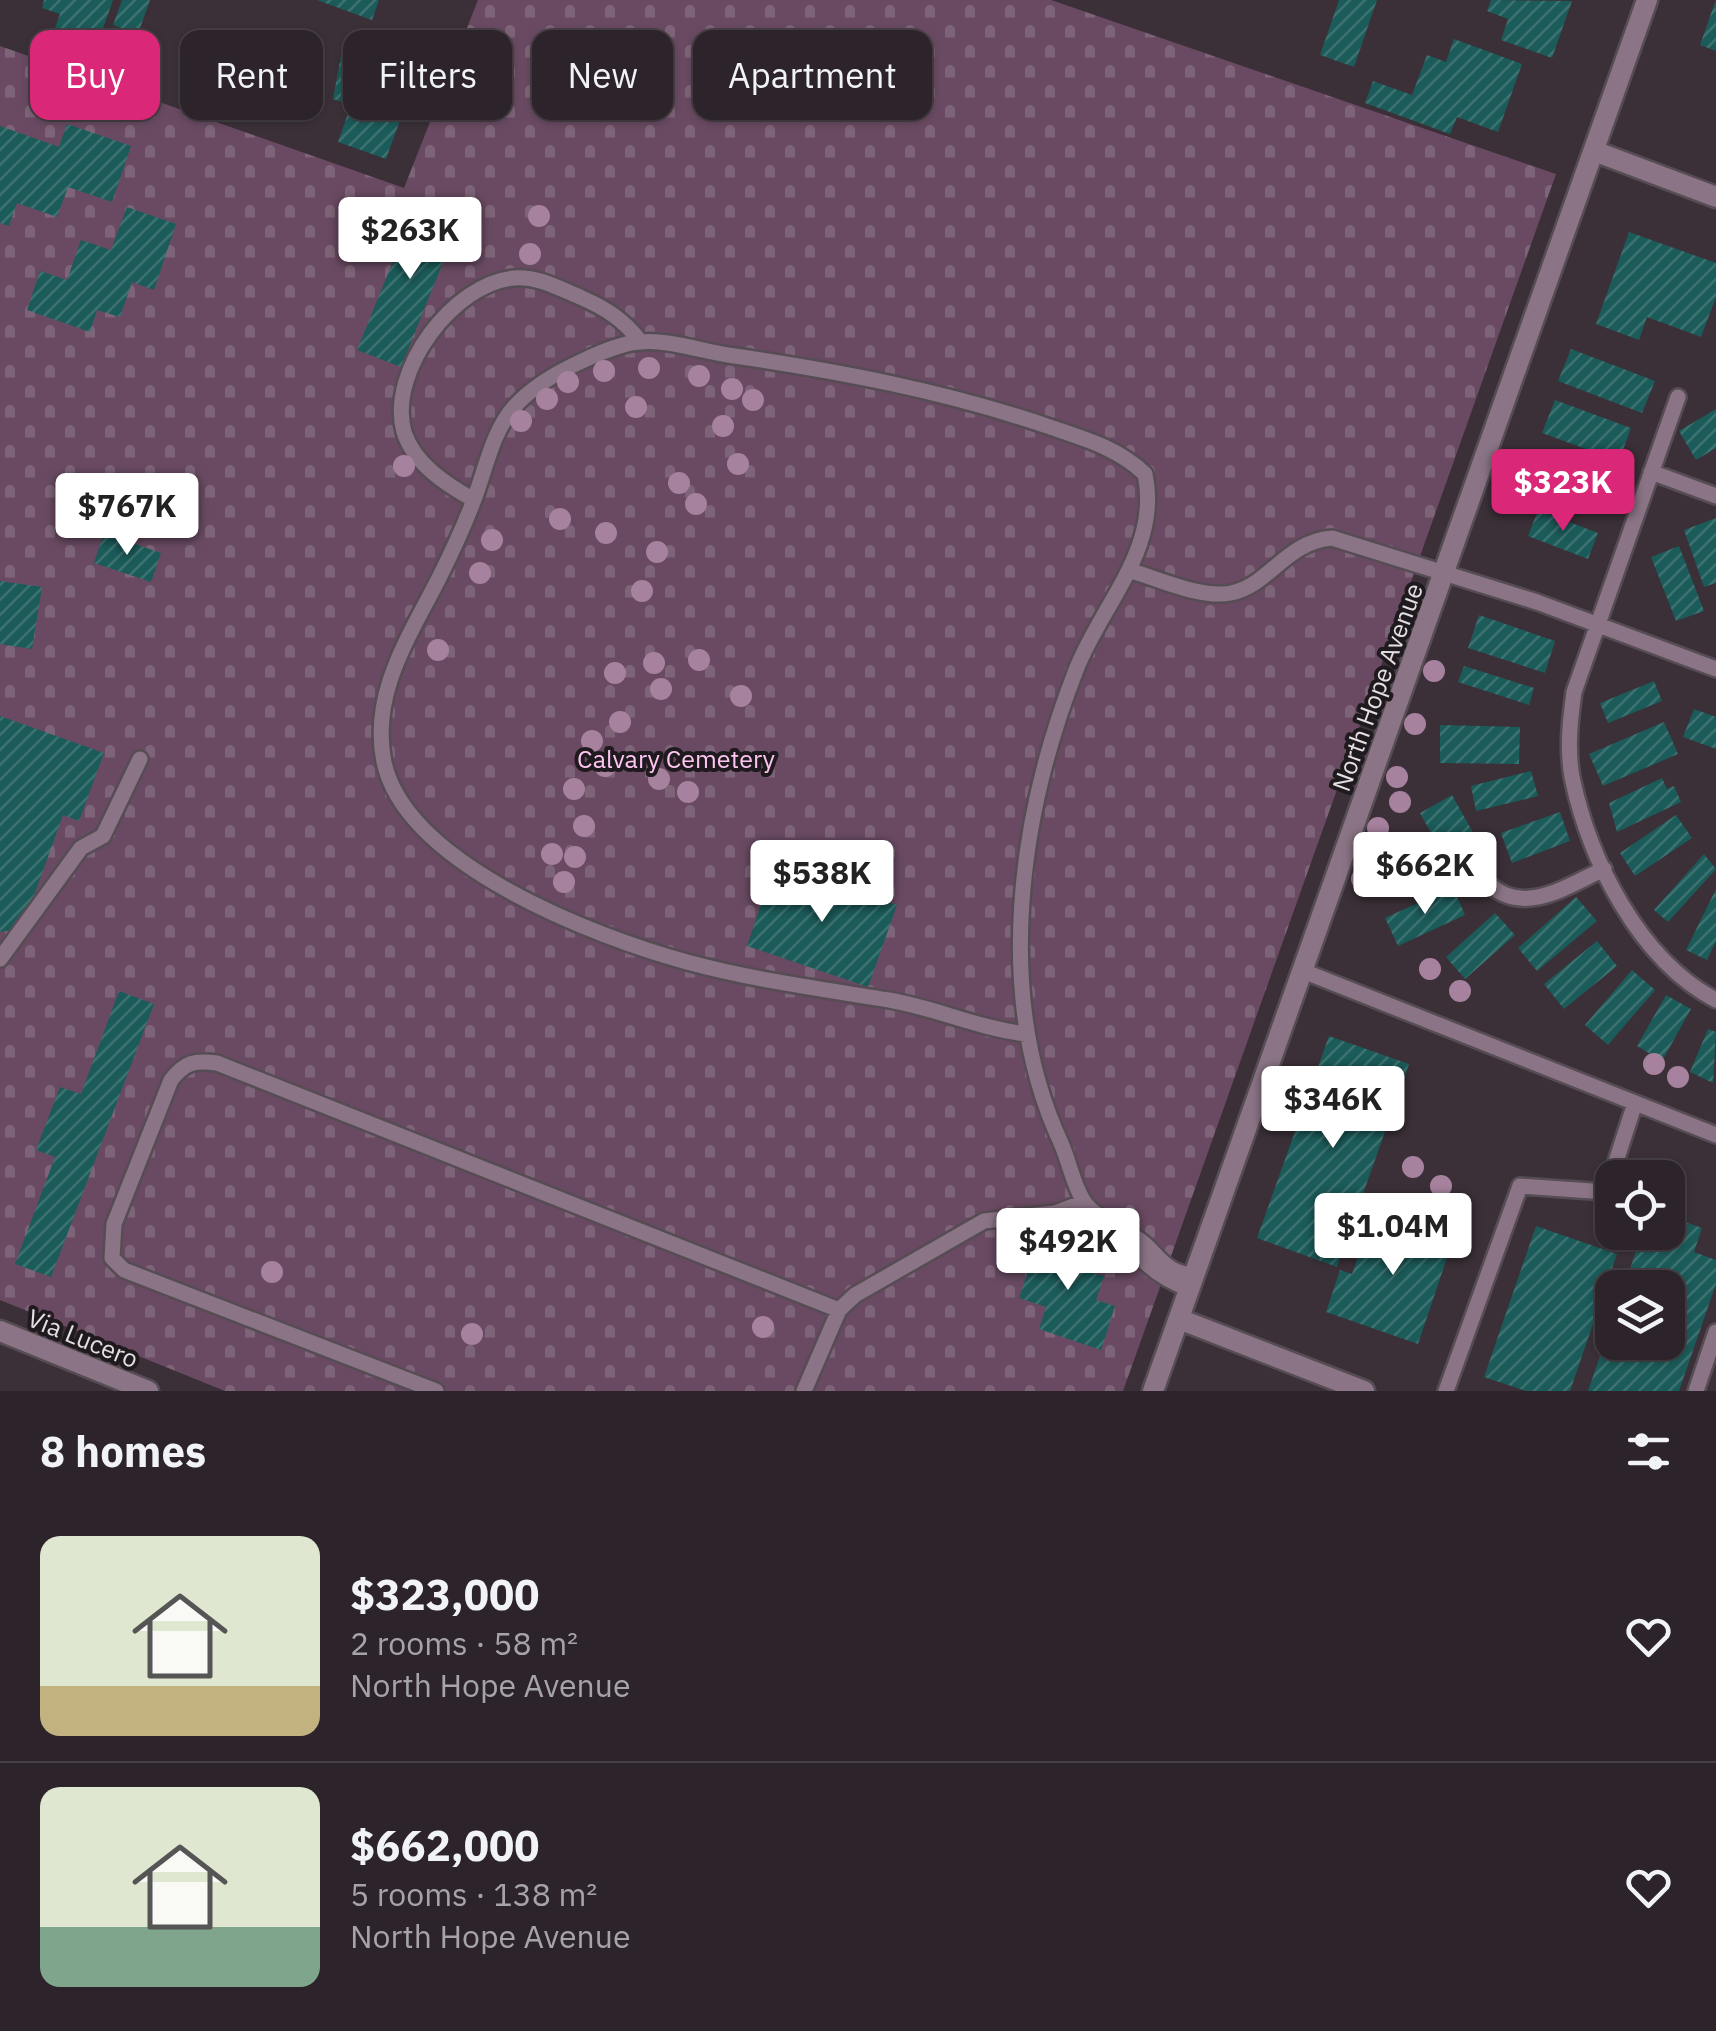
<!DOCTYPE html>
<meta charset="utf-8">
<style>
:root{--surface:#2c242a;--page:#342c32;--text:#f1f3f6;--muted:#a6a4a8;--line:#484147;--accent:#db2777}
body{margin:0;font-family:"IBM Plex Sans",sans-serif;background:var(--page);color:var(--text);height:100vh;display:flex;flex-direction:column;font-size:38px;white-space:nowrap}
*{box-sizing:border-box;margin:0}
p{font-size:32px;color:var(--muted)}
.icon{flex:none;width:55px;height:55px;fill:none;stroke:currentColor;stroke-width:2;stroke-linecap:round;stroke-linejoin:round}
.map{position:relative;height:1391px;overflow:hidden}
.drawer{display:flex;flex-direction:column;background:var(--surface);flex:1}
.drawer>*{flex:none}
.banner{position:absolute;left:30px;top:30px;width:1000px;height:90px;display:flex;gap:20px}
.buttons{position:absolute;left:1595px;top:1160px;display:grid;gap:20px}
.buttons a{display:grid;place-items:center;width:90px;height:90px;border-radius:20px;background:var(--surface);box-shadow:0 2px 8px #0004,0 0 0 2px var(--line);font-size:50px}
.price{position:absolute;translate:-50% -85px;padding:0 22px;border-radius:10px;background:#fff;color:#222;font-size:32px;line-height:65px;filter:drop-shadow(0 2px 5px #0008)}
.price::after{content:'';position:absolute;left:50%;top:60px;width:30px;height:22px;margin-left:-15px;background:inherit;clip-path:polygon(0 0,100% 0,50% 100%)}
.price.on{background:var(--accent);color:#fff}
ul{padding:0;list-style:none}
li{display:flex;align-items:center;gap:30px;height:250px;padding:0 40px}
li+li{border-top:2px solid var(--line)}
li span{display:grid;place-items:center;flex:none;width:280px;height:200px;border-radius:20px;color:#555}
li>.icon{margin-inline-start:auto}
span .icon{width:120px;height:120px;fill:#fffc;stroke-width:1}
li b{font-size:42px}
h2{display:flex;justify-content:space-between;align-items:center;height:120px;padding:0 40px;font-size:42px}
.pill{padding:0 35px;border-radius:20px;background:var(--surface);box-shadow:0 2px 8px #0004,0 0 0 2px var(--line);font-size:35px;line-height:90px}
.pill.on{background:var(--accent);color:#fff}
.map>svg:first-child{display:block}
.cemetery{fill:url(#cemetery-stones)}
.building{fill:url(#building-hatch)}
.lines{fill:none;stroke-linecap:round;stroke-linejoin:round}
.lane-casing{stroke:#564c53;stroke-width:20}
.street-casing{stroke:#564c53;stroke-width:25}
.lane{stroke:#8a7485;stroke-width:15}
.street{stroke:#8a7485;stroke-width:20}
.tree{fill:#a6829e}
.labels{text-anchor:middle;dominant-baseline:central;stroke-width:8;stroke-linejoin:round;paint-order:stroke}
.street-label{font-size:25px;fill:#e5dee3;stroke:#1e1a1d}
.park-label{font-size:25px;fill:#fec5f2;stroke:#1e1a1d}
</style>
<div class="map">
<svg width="1716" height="1391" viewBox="0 0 1716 1391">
<defs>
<pattern id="cemetery-stones" width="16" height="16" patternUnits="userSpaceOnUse" patternTransform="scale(2.5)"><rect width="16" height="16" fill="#694a62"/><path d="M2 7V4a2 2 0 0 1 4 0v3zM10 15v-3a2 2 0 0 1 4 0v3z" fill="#7e6478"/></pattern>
<pattern id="building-hatch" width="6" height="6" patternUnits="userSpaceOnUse" patternTransform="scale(2.5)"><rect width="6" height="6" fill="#1b5b59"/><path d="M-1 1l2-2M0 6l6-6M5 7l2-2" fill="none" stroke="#3c7271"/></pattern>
</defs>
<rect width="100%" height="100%" fill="#3b3038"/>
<path class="cemetery" d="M478 0H1051L1556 174 1123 1391H225L0 1300V46L404 188Z"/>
<path class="building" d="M44 0H113L98 43 55 28 60 14 42 8Z
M122 0H150L138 34 113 25Z
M317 0H379L372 20Z
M1339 0H1377L1354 67 1320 55Z
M1491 0 1572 1 1552 58 1501 40 1508 19 1487 11Z
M1715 2H1716V51L1700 45Z
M1454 39 1522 64 1498 132 1457 117 1450 134 1365 103 1373 81 1412 95 1427 55 1446 62Z
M341 56 414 82 386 159 338 142 351 105 333 99Z
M67 124 131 146 112 202 68 187 57 217 17 203 9 226 0 223V126L59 147Z
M419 197 462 215 401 367 357 350Z
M127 207 176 224 154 290 132 282 120 317 97 310 90 332 27 310 40 271 67 280 81 240 111 250Z
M1629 232 1716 263V297L1701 337 1647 317 1639 340 1596 324Z
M1571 349 1655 381 1642 413 1558 381Z
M1555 400 1631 428 1619 461 1542 433Z
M1716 409V448L1696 460 1679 431Z
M1548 456 1618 481 1607 514 1535 488Z
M1538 510 1598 533 1588 559 1528 536Z
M1716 518V583L1704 587 1684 530Z
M104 533 161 553 151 582 94 563Z
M1679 546 1704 611 1676 621 1651 557Z
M0 581 42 587 32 649 0 644Z
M1479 615 1555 641 1545 673 1468 648Z
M1464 666 1534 688 1529 705 1458 682Z
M1654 681 1662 701 1608 723 1600 703Z
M1694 709 1716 717V749L1683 737Z
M0 716 104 753 79 821 63 815 22 929 0 932Z
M1664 722 1678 754 1603 786 1589 754Z
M1440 725 1520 727 1519 764 1440 763Z
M1531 771 1538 796 1476 811 1471 786Z
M1662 778 1667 789 1674 786 1681 802 1617 832 1609 803Z
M1452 795 1485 854 1453 873 1420 813Z
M1560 812 1570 841 1512 863 1501 833Z
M1676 815 1692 838 1635 876 1620 853Z
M1704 854 1716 869 1668 922 1654 910Z
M775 863 897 905 868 987 747 946Z
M1453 887 1465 915 1398 946 1385 918Z
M1716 889V941L1707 960 1686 950Z
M1576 897 1597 921 1537 971 1518 948Z
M1495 913 1515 935 1465 979 1446 957Z
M1597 941 1617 966 1564 1009 1544 984Z
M1632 970 1655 990 1608 1045 1585 1025Z
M119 991 154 1004 51 1277 15 1264 55 1157 36 1150 60 1087 81 1094Z
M1666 995 1691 1009 1662 1061 1637 1046Z
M1708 1029 1716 1032 1713 1083 1690 1072Z
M1329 1036 1409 1064 1337 1267 1257 1238Z
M1374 1210 1454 1237 1418 1344 1326 1312 1340 1270 1352 1274Z
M1668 1216 1702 1228 1694 1252 1716 1260V1284L1679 1391H1588L1612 1321V1342H1668V1288H1624L1642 1232H1668Z
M1536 1226 1617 1254 1570 1391H1526L1484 1377Z
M1040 1235 1095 1253 1089 1272 1104 1276 1096 1300 1115 1306 1101 1350 1039 1329 1046 1307 1019 1298Z"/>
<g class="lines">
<g class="lane-casing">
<path id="lane" d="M1678 397 1574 692C1570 721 1567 748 1572 777 1589 859 1639 960 1716 1000
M1651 472 1716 496
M474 500C447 485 414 464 404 432 387 371 454 283 514 278 538 276 558 288 580 297 605 308 623 319 640 341
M1131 571C1160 579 1201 599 1231 593 1270 585 1285 542 1332 538L1537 602 1716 669
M1490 885C1525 916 1567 886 1604 869
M0 959 81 848 103 836 140 759
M1303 971 1716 1135
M1027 1034C980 1029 936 1008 889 1000 821 989 753 980 687 962 596 937 406 865 384 762 370 694 409 637 439 578 452 552 465 524 475 497 486 467 493 431 514 407 532 387 556 373 580 362 597 354 621 343 640 342 667 339 701 351 728 355 838 371 945 391 1050 427 1085 439 1118 448 1145 474 1161 549 1101 605 1076 670 1019 816 993 997 1061 1143 1069 1161 1073 1184 1083 1200 1093 1217 1122 1228 1138 1239 1151 1247 1159 1262 1172 1269 1178 1273 1187 1274 1194 1276
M1123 1232C1137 1261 1160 1278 1189 1289
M436 1391 124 1270 112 1258 114 1224 171 1080C185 1062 195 1060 217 1063L839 1310
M804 1391 839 1310 855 1295 984 1221 1055 1213 1084 1202
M1446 1391 1520 1186 1606 1192 1635 1103
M1696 1391 1716 1332"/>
</g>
<g class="street-casing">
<path id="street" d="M1594 151 1716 197
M1179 1319 1364 1391
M0 1331 148 1391
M1153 1391 1647 0"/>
</g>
<use href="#lane" class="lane"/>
<use href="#street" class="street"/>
</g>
<g class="tree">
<circle cx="539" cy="216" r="11"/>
<circle cx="530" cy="254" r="11"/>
<circle cx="649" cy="368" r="11"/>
<circle cx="604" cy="371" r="11"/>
<circle cx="699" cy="376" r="11"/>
<circle cx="568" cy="382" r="11"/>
<circle cx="732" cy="389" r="11"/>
<circle cx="547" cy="399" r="11"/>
<circle cx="753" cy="400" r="11"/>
<circle cx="636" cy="407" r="11"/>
<circle cx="521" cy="421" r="11"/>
<circle cx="723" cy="426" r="11"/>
<circle cx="738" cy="464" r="11"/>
<circle cx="404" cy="466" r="11"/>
<circle cx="679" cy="483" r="11"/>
<circle cx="1503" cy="500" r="11"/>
<circle cx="696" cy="504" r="11"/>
<circle cx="560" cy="519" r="11"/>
<circle cx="606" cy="533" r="11"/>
<circle cx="492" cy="540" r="11"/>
<circle cx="657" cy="552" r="11"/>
<circle cx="480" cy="573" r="11"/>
<circle cx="642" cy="591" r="11"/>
<circle cx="438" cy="650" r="11"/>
<circle cx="699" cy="660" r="11"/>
<circle cx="654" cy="663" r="11"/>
<circle cx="1434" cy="671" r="11"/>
<circle cx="615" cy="673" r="11"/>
<circle cx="661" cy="689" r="11"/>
<circle cx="741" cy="696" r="11"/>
<circle cx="620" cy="722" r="11"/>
<circle cx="1415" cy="724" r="11"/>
<circle cx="592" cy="741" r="11"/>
<circle cx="605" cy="766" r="11"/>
<circle cx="1397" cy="777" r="11"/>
<circle cx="659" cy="779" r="11"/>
<circle cx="574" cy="789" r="11"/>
<circle cx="688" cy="792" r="11"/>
<circle cx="1400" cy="802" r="11"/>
<circle cx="584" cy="826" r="11"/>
<circle cx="1378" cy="828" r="11"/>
<circle cx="552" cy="854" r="11"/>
<circle cx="575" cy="857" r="11"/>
<circle cx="1362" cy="879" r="11"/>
<circle cx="564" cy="882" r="11"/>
<circle cx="1430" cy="969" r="11"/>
<circle cx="1460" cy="991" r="11"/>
<circle cx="1654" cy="1064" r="11"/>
<circle cx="1678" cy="1077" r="11"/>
<circle cx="1413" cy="1167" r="11"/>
<circle cx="1441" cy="1186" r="11"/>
<circle cx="272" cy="1272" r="11"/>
<circle cx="763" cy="1327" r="11"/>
<circle cx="472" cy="1334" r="11"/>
</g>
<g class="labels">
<g class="street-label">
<text transform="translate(1377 687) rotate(-70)">North Hope Avenue</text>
<text transform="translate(83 1338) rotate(22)">Via Lucero</text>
</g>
<g class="park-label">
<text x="676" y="758">Calvary Cemetery</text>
</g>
</g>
</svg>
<div class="buttons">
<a><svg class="icon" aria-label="locate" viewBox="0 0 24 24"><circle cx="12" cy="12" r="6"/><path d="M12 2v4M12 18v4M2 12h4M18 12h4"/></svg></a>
<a><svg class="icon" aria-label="layers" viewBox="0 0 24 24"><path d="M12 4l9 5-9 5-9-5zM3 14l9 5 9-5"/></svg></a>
</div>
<b class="price" style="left:410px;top:282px">$263K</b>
<b class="price on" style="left:1563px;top:534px">$323K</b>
<b class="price" style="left:127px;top:558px">$767K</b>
<b class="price" style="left:1425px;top:917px">$662K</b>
<b class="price" style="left:822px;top:925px">$538K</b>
<b class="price" style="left:1333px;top:1151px">$346K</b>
<b class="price" style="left:1393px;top:1278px">$1.04M</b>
<b class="price" style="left:1068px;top:1293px">$492K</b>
<div class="banner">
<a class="pill on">Buy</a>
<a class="pill">Rent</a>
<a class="pill">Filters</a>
<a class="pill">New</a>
<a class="pill">Apartment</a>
</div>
</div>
<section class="drawer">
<h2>8 homes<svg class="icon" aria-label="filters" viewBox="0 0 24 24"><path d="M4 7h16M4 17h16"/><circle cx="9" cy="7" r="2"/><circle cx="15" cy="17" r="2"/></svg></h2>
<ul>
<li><span style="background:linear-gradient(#dfe7d0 75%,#c2b280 0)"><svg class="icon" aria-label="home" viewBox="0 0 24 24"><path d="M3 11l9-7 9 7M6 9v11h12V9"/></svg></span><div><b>$323,000</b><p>2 rooms · 58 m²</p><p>North Hope Avenue</p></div><svg class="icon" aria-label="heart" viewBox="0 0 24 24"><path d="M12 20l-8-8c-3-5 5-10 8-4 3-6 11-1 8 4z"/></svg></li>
<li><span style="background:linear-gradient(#dfe7d0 70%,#7fa58c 0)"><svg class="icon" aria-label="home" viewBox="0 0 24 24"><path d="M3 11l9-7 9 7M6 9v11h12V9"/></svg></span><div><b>$662,000</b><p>5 rooms · 138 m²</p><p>North Hope Avenue</p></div><svg class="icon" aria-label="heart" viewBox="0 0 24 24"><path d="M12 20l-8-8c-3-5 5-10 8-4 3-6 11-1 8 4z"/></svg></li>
</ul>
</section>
